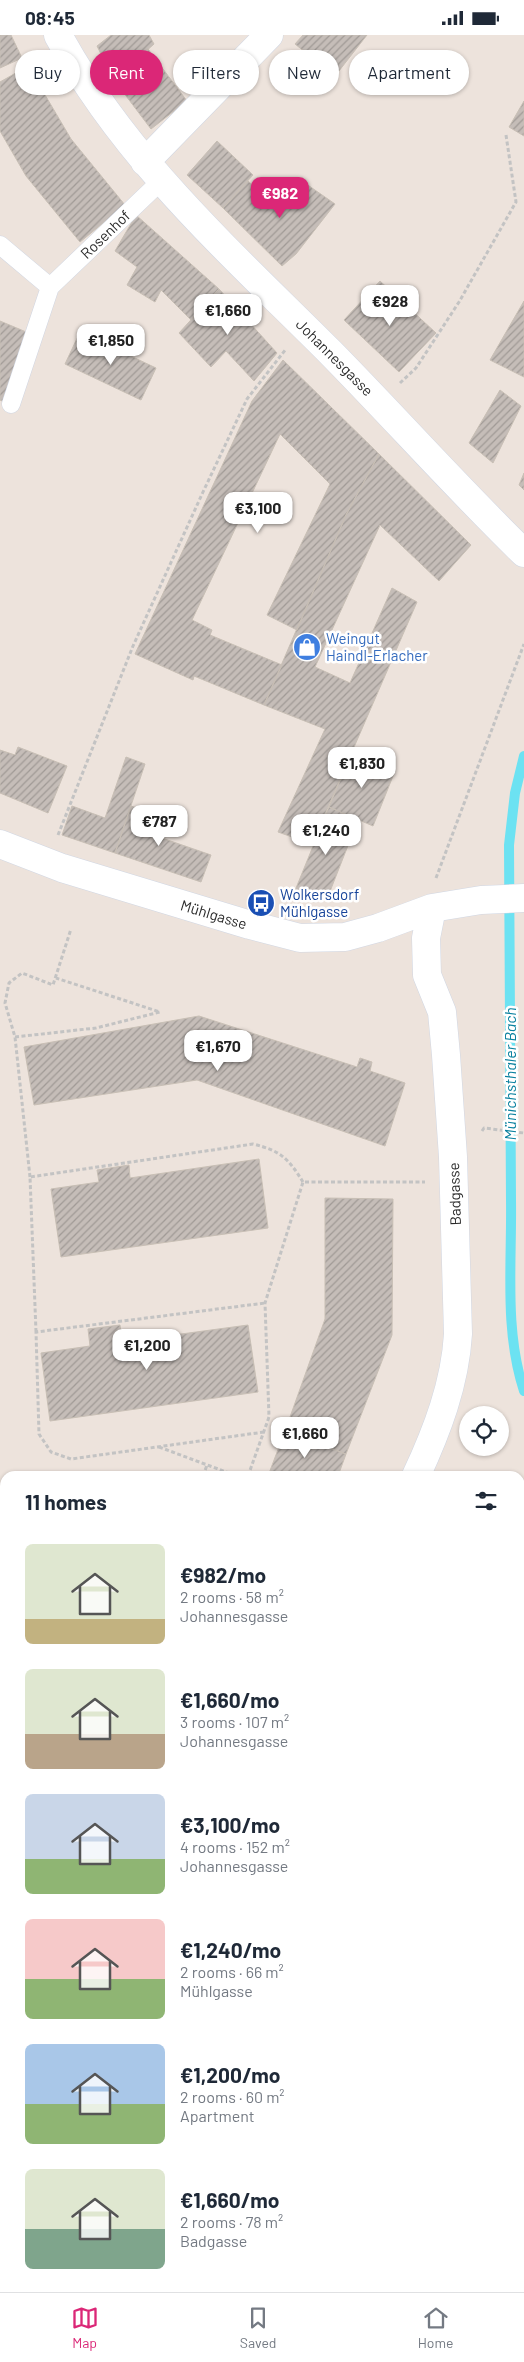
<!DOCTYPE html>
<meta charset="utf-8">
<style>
:root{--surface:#fff;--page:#f2f2f3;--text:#1f2937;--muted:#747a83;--line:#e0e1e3;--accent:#db2777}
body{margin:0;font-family:Barlow,sans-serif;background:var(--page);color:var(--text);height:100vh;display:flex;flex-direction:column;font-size:19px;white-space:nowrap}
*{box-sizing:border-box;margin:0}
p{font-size:16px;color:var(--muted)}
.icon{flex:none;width:28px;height:28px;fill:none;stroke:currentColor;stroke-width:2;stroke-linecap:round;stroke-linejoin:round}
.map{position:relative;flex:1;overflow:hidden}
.side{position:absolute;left:0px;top:1436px;width:525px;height:821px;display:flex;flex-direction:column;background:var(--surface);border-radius:15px 15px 0 0;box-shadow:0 1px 4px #0004}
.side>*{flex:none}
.hud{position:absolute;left:15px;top:15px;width:495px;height:45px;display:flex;gap:10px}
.tools{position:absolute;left:459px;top:1371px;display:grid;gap:10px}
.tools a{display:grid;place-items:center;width:50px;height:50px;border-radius:50%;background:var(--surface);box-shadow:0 1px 4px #0004;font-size:25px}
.price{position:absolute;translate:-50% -42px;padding:0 11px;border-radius:10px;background:#fff;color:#222;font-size:16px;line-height:32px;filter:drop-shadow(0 1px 2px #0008)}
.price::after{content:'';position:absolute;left:50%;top:30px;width:15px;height:11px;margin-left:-8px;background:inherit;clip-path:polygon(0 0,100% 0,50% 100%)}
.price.on{background:var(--accent);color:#fff}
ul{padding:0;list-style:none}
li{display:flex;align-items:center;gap:15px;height:125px;padding:0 25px}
li span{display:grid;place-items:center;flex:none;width:140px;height:100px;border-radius:8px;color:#555}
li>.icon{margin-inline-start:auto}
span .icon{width:60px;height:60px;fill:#fffc;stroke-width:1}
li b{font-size:21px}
h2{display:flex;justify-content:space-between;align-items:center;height:60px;padding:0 25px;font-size:21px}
.pill{padding:0 18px;border-radius:22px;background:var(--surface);box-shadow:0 1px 4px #0004;font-size:18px;line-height:45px}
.pill.on{background:var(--accent);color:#fff}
.status{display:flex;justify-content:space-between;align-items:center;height:35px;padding:0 25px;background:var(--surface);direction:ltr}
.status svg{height:14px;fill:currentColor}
.tabs{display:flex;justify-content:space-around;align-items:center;height:70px;border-top:1px solid var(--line);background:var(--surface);font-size:14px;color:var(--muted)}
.tabs a{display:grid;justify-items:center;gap:2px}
.tabs .on{color:var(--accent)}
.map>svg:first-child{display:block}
.forest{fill:url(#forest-firs)}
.pitch{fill:#d3ec92}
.plaza{fill:url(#plaza-grid)}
.water{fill:#6ce2f2}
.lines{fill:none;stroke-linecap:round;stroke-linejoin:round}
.stream{stroke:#6ce2f2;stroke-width:10}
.building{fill:url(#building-hatch);stroke:#c8bfb5}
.lane-casing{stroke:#d1d7e3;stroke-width:19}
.street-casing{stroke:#d1d7e3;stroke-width:29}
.path{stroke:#c3c3c3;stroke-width:3;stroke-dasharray:4 2.5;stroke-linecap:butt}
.lane{stroke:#fff;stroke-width:18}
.street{stroke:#fff;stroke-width:28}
.labels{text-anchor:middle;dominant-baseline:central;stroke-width:5;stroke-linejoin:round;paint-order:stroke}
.street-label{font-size:15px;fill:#2a2a2a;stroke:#fff}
.shop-label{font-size:15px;fill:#366cbe;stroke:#fff;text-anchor:start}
.transit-label{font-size:15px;fill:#164399;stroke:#fff;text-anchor:start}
.water-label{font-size:16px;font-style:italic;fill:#0a819f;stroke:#fff}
</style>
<div class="status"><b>08:45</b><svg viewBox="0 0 49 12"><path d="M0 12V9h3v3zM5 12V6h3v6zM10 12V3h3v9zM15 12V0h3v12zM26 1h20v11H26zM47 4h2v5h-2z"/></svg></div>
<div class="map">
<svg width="524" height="2257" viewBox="0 0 524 2257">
<defs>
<pattern id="forest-firs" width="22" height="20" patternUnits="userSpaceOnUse" patternTransform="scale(1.25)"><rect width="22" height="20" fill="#bde597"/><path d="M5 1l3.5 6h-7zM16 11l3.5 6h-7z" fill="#a3c582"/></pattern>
<pattern id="plaza-grid" width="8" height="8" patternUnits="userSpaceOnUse" patternTransform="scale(1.25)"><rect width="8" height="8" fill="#d9d3cf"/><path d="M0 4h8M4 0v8" fill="none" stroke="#bab5b2"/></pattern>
<pattern id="building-hatch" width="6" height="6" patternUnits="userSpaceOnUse" patternTransform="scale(1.25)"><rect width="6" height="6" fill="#c5bdb8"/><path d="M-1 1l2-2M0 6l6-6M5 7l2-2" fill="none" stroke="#a09a96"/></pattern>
</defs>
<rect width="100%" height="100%" fill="#ede3dc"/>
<path class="forest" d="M184 2253H269L271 2257H188Z"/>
<path class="pitch" d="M520 1728 524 1730V2180L520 2178Z"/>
<path class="plaza" d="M520 1768 524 1770V1831L520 1837Z
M524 1955V1980L520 1984V1958Z
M520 2075 524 2077V2102L520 2101Z"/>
<path class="water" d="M524 1980V2077L520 2075V1984Z"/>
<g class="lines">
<path class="stream" d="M524 721 515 758 509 810C509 928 510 1046 511 1165 512 1229 504 1295 524 1356"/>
</g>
<path class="building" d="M0 0H11L22 23 0 33Z
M111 0H149L154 9 114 45 97 11Z
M303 0H367L335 41 295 9Z
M148 14 187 66 151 94 114 45Z
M28 31 71 104 125 170 80 207 26 141 0 96V47Z
M524 66V101L509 92Z
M217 106 253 140 223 173 187 140Z
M248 146 280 176 302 146 335 169 296 219 282 231 223 173Z
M136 180 219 254 191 285 161 255 155 267 127 250 137 232 115 216Z
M380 246 436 298 399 337 344 285Z
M219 254 277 318 254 346 226 316 211 332 179 298Z
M524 266V342L490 325Z
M0 286 31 299 4 367 0 365Z
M80 297 156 333 141 365 65 329Z
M283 325 379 419 346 480 297 595 267 580 330 449 280 399 192 585 212 595 210 600 282 630 264 670 194 641 193 645 135 619 252 366Z
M500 355 521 371 493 428 469 408Z
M379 419 471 510 439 546 380 490 315 632 350 648 392 553 417 567 312 809 278 797 325 694 264 670 346 480Z
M524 438V455L519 450Z
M18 712 67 731 48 778 0 758V715L15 720Z
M352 717 395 736 373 791 329 772Z
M126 722 145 729 115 818 62 800 72 771 105 783Z
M131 771 162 782 156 801 211 820 201 847 115 818Z
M329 772 358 785 327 864 314 867 294 858Z
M199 981 357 1032 360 1023 372 1027 370 1036 405 1048 385 1111 197 1045 34 1070 24 1012Z
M259 1124 268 1193 61 1222 51 1154 99 1147 97 1135 129 1130 130 1143Z
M325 1163 393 1164 392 1300 346 1419 285 1396 325 1284Z
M120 1290 122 1307 248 1290 258 1357 50 1386 41 1318 90 1311 88 1294Z
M285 1396 346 1419 338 1441H268Z"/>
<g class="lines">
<g class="lane-casing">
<path id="lane" d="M0 210 50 252
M11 369 50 252 161 146"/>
</g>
<g class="street-casing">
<path id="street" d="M58 0C125 124 231 218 330 317 395 383 457 453 524 518
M145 127 269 0
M0 809 62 833 250 890 300 903 345 902 378 893 432 873 481 865 524 863
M416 1441C437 1396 455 1349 458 1299L453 1122 446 1020 442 977 427 940 426 903 432 873
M104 2257 107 2252"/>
</g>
<path class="path" d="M400 348 416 333 459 267 516 167 506 100
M58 800 133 611 203 457 247 364 286 314
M436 843 524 609
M15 1002 96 993 160 977 56 943
M482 1096 484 1093 524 1098
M30 1142 15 1002 5 968 9 948 22 938 53 950 71 894
M36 1297 30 1142 253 1109C281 1116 288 1123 303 1147
M264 1397 71 1424 51 1417 39 1399 36 1297 265 1268
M159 1412 237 1441
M203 1441 207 1430
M248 1441 269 1382 265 1268 303 1147H425
M283 2252 285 2257"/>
<use href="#lane" class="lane"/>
<use href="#street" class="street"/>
</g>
<defs>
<g id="shop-disc" transform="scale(1.4375)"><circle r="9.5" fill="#3f7fe0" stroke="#fff"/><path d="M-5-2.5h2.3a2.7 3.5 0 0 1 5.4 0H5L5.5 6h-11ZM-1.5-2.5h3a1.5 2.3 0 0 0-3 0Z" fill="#fff"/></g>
<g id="bus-disc" transform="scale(1.4375)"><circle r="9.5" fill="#1a4fb4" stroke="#fff"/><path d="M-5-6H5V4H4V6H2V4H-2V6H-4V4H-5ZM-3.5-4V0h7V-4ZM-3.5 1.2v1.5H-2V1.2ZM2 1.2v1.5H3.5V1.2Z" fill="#fff"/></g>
</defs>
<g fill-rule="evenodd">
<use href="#shop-disc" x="307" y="612"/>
<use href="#bus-disc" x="261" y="868"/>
</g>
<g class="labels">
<g class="street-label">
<text transform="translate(105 199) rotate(-44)">Rosenhof</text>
<text transform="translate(335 322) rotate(45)">Johannesgasse</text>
<text transform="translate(214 879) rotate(17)">Mühlgasse</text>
<text transform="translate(454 1159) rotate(-92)">Badgasse</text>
</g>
<g class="shop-label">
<text x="326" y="603">Weingut<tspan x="326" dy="17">Haindl-Erlacher</tspan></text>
</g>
<g class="transit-label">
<text x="280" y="859">Wolkersdorf<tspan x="280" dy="17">Mühlgasse</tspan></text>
</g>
<g class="water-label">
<text transform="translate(509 1039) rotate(-90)">Münichsthaler Bach</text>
</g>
</g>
</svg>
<div class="tools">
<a><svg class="icon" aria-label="locate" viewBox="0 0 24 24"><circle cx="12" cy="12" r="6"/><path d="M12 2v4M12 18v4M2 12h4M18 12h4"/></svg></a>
</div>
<b class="price on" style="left:280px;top:184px">€982</b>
<b class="price" style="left:390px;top:292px">€928</b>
<b class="price" style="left:228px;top:301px">€1,660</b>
<b class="price" style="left:111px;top:331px">€1,850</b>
<b class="price" style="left:258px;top:499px">€3,100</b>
<b class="price" style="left:362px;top:754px">€1,830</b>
<b class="price" style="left:159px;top:812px">€787</b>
<b class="price" style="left:326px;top:821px">€1,240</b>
<b class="price" style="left:218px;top:1037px">€1,670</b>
<b class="price" style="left:147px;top:1336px">€1,200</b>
<b class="price" style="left:305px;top:1424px">€1,660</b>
<div class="hud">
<a class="pill">Buy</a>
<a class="pill on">Rent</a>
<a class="pill">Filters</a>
<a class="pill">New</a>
<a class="pill">Apartment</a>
</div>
<section class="side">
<h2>11 homes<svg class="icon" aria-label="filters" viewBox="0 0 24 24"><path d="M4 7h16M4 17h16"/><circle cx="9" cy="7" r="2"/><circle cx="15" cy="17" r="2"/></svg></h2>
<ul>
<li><span style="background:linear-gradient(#dfe7d0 75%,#c2b280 0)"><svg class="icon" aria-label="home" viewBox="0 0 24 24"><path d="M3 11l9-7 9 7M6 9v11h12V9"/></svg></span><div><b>€982/mo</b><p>2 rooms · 58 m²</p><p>Johannesgasse</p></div></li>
<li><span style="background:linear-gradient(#dfe7d0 65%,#b9a48a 0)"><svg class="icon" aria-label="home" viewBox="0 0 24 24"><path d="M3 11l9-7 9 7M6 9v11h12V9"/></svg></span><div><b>€1,660/mo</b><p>3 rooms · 107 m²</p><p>Johannesgasse</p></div></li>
<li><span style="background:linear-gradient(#c9d6e8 65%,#8fb573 0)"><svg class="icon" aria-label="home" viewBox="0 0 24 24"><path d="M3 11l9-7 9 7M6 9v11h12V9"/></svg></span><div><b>€3,100/mo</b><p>4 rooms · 152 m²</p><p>Johannesgasse</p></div></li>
<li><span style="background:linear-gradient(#f6c9c9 60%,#8fb573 0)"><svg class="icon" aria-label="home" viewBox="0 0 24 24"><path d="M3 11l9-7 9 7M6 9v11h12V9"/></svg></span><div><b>€1,240/mo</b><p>2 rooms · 66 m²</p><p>Mühlgasse</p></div></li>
<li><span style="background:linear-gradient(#a9c7e8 60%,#8fb573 0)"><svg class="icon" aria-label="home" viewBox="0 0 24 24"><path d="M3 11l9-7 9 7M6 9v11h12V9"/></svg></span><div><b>€1,200/mo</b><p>2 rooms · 60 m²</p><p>Apartment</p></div></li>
<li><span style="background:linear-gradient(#dfe7d0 60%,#7fa58c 0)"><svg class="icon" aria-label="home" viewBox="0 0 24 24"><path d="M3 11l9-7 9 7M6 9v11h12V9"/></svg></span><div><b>€1,660/mo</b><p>2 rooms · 78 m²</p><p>Badgasse</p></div></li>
</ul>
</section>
</div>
<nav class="tabs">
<a class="on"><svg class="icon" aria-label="map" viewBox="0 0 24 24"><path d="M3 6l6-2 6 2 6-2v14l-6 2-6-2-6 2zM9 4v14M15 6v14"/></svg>Map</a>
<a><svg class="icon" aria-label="saved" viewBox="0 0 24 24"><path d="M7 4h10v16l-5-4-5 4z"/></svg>Saved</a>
<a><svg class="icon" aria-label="home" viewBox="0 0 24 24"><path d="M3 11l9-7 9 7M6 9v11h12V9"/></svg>Home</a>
</nav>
